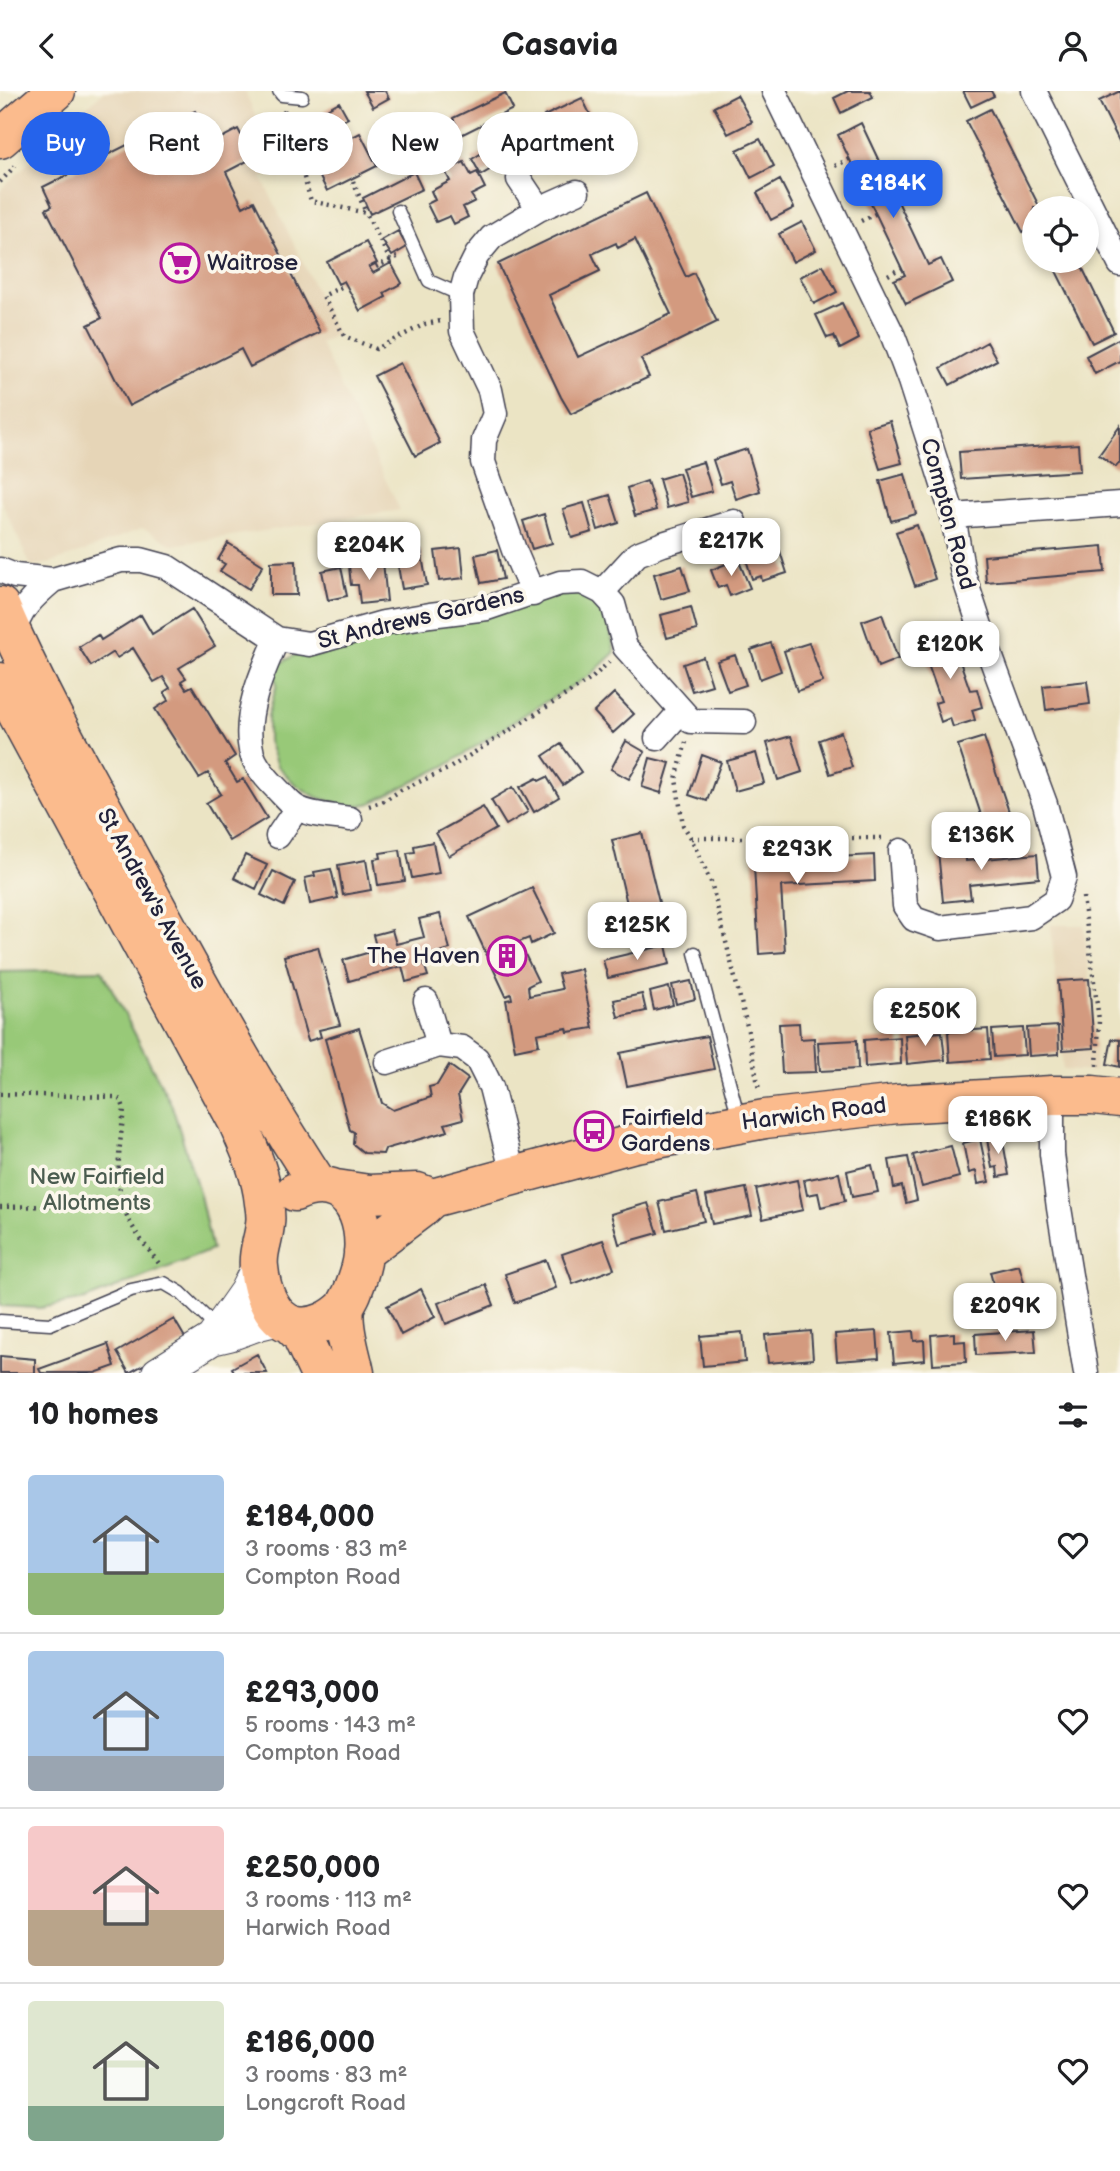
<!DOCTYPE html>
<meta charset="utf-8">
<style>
:root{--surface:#fff;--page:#f6f6f6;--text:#202124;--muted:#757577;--line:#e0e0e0;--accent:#2563eb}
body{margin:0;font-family:"Balsamiq Sans",sans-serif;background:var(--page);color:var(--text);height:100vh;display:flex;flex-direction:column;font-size:26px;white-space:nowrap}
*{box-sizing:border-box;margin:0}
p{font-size:23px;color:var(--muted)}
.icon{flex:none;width:38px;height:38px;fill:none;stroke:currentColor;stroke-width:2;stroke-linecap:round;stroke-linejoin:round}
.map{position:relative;height:1282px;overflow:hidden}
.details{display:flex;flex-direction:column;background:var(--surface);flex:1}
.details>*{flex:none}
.banner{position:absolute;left:21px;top:21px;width:700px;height:63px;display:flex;gap:14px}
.fabs{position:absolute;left:1022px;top:105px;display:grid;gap:14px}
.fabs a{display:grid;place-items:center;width:77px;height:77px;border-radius:50%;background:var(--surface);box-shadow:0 4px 10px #0003;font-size:35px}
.price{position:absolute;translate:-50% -60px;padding:0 16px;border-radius:14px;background:#fff;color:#222;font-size:23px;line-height:46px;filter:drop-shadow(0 2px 4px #0008)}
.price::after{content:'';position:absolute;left:50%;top:42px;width:21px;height:16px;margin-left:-10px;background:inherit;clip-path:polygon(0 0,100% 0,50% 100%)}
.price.active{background:var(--accent);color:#fff}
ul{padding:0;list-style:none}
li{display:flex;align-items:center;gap:21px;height:175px;padding:0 28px}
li+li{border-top:2px solid var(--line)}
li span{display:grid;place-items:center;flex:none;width:196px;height:140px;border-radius:7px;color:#555}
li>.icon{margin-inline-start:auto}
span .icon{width:84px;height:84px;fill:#fffc;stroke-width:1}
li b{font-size:30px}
h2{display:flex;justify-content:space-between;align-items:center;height:84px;padding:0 28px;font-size:30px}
.chip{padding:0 24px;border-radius:32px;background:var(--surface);box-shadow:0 4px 10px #0003;font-size:24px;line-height:63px}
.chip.active{background:var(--accent);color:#fff}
header{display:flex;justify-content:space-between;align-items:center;height:91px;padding:0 28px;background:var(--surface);font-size:32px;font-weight:800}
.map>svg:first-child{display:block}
.built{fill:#e6d5b7}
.green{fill:#98c978;stroke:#5d765a;stroke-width:2}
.building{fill:#d39a7f;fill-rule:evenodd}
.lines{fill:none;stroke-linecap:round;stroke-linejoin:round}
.service-casing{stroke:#403f50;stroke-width:15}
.minor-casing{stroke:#403f50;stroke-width:27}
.tertiary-casing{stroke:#403f50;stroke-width:34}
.primary-casing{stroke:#403f50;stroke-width:41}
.path{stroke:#403f50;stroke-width:4.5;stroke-dasharray:2 5;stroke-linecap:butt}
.service{stroke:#fff;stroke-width:12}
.minor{stroke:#fff;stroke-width:24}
.tertiary{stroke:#fff;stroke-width:32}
.primary{stroke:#fbbb8d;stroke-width:38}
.labels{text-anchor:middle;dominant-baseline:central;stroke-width:7;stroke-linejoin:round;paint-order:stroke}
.poi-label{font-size:23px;fill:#22223b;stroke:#fbf7ec;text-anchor:start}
.street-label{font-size:23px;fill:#22223b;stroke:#fbf7ec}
.park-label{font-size:23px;fill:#4b5c50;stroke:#fbf7ec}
</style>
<header><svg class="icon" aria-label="back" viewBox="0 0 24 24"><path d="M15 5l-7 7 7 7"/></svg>Casavia<svg class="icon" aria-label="person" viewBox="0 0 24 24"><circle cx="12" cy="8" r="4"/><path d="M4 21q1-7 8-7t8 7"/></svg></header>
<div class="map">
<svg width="1120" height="1282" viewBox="0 0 1120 1282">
<rect width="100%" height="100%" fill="#fbf7ec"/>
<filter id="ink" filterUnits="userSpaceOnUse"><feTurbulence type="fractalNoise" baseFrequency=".0143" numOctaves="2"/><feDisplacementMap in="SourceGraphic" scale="14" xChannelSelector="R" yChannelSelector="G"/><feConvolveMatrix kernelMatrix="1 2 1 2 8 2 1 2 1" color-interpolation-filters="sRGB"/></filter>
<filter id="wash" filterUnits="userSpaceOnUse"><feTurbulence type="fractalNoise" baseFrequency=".00686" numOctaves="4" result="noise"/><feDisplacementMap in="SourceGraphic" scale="28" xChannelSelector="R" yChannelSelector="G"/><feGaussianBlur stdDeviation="1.57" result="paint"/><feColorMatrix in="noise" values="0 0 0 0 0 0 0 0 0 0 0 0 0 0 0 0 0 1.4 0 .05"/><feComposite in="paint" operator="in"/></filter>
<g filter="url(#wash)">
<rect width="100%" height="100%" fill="#ebe4c4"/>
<path class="built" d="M104 0H245L277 77 262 87 337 243 320 252 400 419 173 454 143 437 82 461 48 473 31 475 0 407V99Z
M1051 834H1084L1096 958 1094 981 1063 979Z"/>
<path class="green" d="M563 502H587L605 517 615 561 591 584 530 620 449 673 371 712 351 716 316 706 295 693 277 675 268 650V625L277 593 275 587 279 573 297 563 316 565 380 546Z
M102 879 172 1015 200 1104 212 1159 85 1209 40 1217 0 1215V881Z"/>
<g id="blocks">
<path class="building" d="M364 0H385L389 7 373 16Z
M848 0H870L873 6 841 22 834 7Z
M963 0H991L994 5 971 16Z
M1120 0V52L1099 10Z
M505 2 513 18 461 44 453 27Z
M737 4 752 31 728 43 714 16Z
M582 7 593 29 586 32 601 63 575 76 573 72 555 81 545 60 564 51 561 45 555 48 544 25Z
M339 11 348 27 333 35 323 20Z
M990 18 1040 117H1034V136L1023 141 966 30Z
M195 20 212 52 238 38 253 67 226 81 243 116 254 110 320 241 250 276 241 258 129 315 88 234 102 227 46 118 52 115 43 96Z
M861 32 928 174 941 168 952 191 906 213 894 189 905 184 838 44Z
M360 42 377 75 327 100 304 55 326 44 337 64 344 61 339 53Z
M760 48 774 75 751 87 737 59Z
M487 59 496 75 481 84 472 68Z
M464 71 471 84 477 81 485 97 471 104 475 110 463 116 468 126 454 133 450 125 436 131 427 113 435 109 431 100 450 90 445 80Z
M414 81 422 98 370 123 363 107Z
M780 89 794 117 771 129 757 102Z
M646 102 686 186 694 182 717 231 641 268 649 286 571 323 561 306 498 173ZM635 148 671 223 578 266 549 204 600 180 592 163 616 152 618 157Z
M802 131 816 159 793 171 779 143Z
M398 140 407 156 392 165 382 149Z
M366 151 377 172 369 176 373 182 391 172 402 192 384 202 386 206 360 220 344 190 338 193 327 171Z
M1051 170H1079L1114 241 1092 252Z
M823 174 837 201 814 213 800 186Z
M842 212 859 248 840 258 834 245 827 247 816 224Z
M1118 248 1120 252V270L1095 283 1086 265Z
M987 251 997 269 950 294 941 277Z
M400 272 440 352 415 365 374 285Z
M890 330 902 372 880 378 867 337Z
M1120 335V371L1116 376 1099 364Z
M1078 353 1080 380 961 388 959 361Z
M747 358 760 400 736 408 730 390 721 393 713 369Z
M703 371 712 400 691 406 682 377Z
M679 382 688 411 667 417 659 388Z
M905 383 916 423 891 430 880 390Z
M647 390 656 419 635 425 627 397Z
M610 404 619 432 598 439 590 410Z
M584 412 592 441 572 447 563 418Z
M544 423 552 452 532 458 523 430Z
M917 434 935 488 915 495 896 441Z
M773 439 787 482 762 490 761 485 752 488 746 468 755 465 749 446Z
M228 452 263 474 249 498 220 480 225 473 218 469Z
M1103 455 1105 481 986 491 984 465Z
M461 457 464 487 439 490 435 460Z
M421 459 427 494 402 498 396 463Z
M497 459 503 488 481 492 475 464Z
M738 468 750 497 730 505 726 494 718 497 711 479Z
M296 470 297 504H271V471Z
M383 471 387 510 360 513 358 494H351L349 475Z
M682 475 690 500 661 508 654 483Z
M341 476 347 505 328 509 322 480Z
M691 516 697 539 667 547 661 524Z
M192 518 215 555 179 577 186 587 181 590 186 598 192 595 235 665 225 672 231 681 237 691 243 688 267 727 229 750 206 712 221 703 208 682 199 687 155 618 169 609 164 601 170 597 163 586 154 591 133 557 117 567 113 561 91 575 79 556 98 544 101 549 141 524 152 543Z
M882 523 898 568 878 576 862 530Z
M950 542 970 599 977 598 982 616 972 619 975 629 953 636 950 627 941 631 935 612 941 610 920 551 937 543 938 546Z
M771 552 781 580 760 588 751 559Z
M809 552 823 591 797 600 784 560Z
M735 564 746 594 728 600 717 570Z
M703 566 712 594 692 600 683 573Z
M1087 590 1090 613 1046 619 1043 595Z
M614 602 634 623 613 642 594 621Z
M841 641 852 676 830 683 819 649Z
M791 645 802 681 778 689 767 652Z
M984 646 1011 727 985 736 958 654Z
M626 650 645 661 629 688 611 678Z
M561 653 581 681 563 694 543 665Z
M756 662 764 692 735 700 727 670Z
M702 664 721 671 707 710 689 704Z
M650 667 670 672 661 702 642 696Z
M547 686 559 706 534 721 520 696 537 687 539 690Z
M513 696 528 721 506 734 491 709Z
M483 716 496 738 449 765 436 742Z
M642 742 667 844 636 851 612 749Z
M433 751 439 782 412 787 407 762 415 761 414 755Z
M780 756 781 769 874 764 875 790 781 795 785 861 759 863 753 757Z
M965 757 966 770 1037 763 1039 787 969 794 971 808 943 811 938 760Z
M400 759 405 790 378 794 374 768 381 767 380 762Z
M245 764 267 774 256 798 234 787Z
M366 769 371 799 343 804 338 774Z
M331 778 338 807 310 813 305 787 315 785 314 781Z
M273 780 295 791 284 815 261 804Z
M532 797 554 842 531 853 529 847 519 851 538 890 528 895 529 905 562 898 558 883 581 878 593 937 568 941 567 937 537 943 539 954 515 959 506 909 512 908 511 903 506 905 469 826Z
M440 823 450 858 422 866 428 885 406 891 402 875 349 890 343 869 377 859 373 844 392 839 396 853 424 846 419 828Z
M666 854 670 873 608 887 603 869Z
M318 856 340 934 319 939 321 946 308 950 284 865Z
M1089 888 1094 957 1063 959 1058 890Z
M691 890 695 908 676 913 672 894Z
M669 896 673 914 654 919 650 901Z
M642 903 646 920 618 926 614 909Z
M799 932 800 948 814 947 816 981 782 982 779 933Z
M1058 935 1059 963 1029 965 1027 937Z
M359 937 382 1012 393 1019 431 1006 429 996 437 994 449 974 468 988 458 1004 463 1028 445 1033 448 1040 385 1058 383 1063 364 1062 353 1053 354 1041 350 1039 325 948Z
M1023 937 1025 964 994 966 992 939Z
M988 938 990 968 950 971 948 941Z
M942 941 945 969 907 973 905 944Z
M707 945 714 978 627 995 620 962Z
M900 946 901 973 865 976 864 949Z
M1112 948 1120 949V976L1107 973Z
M857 949 858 978 820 980 818 951Z
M1002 1045 1009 1084 998 1086 997 1076 992 1077 987 1048Z
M980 1048 989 1091 978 1093 976 1080 969 1082 963 1052Z
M951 1055 959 1086 922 1096 913 1064Z
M908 1066 917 1109 906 1112 902 1095 894 1097 889 1069Z
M872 1074 878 1101 852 1106 847 1080Z
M839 1082 845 1110 821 1116 818 1102 807 1104 804 1089Z
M797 1089 803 1119 763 1128 756 1098Z
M746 1097 752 1125 712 1133 706 1105Z
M697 1102 704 1130 666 1139 659 1111Z
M648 1112 658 1142 619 1153 611 1123Z
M603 1149 614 1178 573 1193 562 1163Z
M546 1169 556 1197 515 1212 505 1183Z
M1019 1174 1025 1195 996 1203 990 1181Z
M486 1194 494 1214 446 1233 438 1212Z
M421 1198 435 1226 401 1244 387 1215Z
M174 1228 187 1250 129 1282 117 1261Z
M1034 1239 1036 1261 976 1264 975 1243Z
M811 1240 813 1268 768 1272 765 1244Z
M877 1240 879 1267 837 1270 835 1243Z
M913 1240 914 1250 924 1249 925 1269 894 1272 891 1242Z
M742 1241 745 1271 703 1275 700 1245Z
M954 1242V1251L965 1250 966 1271 933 1273 931 1244Z
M108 1253 115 1275 95 1282H41L39 1278Z
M257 1263 267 1282H235L232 1277Z
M0 1265 35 1268V1282H0Z"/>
</g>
</g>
<g filter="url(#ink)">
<use href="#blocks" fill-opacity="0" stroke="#403f50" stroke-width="2"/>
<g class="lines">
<g class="service-casing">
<path id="service" d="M279 0 282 4 302 6
M398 120 429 190 461 204
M695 862 739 1028
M0 1230 50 1233 131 1199 164 1192 181 1202 219 1239"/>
</g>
<g class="minor-casing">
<path id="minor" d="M774 0 893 245 910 290 953 425 963 483 986 553 1045 713 1064 786 1056 809 1031 826 940 837 914 828 905 815 901 760
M1034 0 1120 173
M519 88 539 118
M953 425 1120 413
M0 479 15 485 53 489C34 505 18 519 13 545
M53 489 121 469H141L167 476 277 548 309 553 383 532 430 524 487 517 560 492 582 491 602 501 613 513 625 556 691 630 744 631
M602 501 637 463 663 453 734 431
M533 503 514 459 483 371 484 349 495 323 490 299 462 240 461 204 466 186 477 164 492 146 539 118 577 101
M277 548C262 581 242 626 252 663 256 676 268 689 277 698 283 704 290 713 297 717 312 725 334 725 350 728
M657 647 681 620
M278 745 297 717
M426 910 439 954
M387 971 439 954 462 957 477 968 491 996 513 1083
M1052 1004V1063L1059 1117 1086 1282"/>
</g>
<g class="tertiary-casing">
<path id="tertiary" d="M212 1248 245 1201 258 1175
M158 1282 212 1248 229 1244 259 1233 280 1228"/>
</g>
<g class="primary-casing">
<path id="primary" d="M0 48 56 0
M0 515C38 603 86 686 132 771 191 880 250 989 318 1093
M0 591 237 1030C249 1057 261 1082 264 1112 265 1118 266 1127 265 1133 264 1148 257 1161 259 1176 261 1199 272 1231 297 1235 315 1238 333 1228 345 1216
M336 1098 369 1103 417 1101 432 1107
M295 1101C346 1078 370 1125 362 1171 360 1181 356 1192 352 1202 350 1207 346 1212 345 1217 342 1237 351 1262 355 1282
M363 1161 419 1119 432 1107 635 1052 765 1028 898 1013 1052 1004H1093L1120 1007
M290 1233 301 1244 319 1282"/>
</g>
<path class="path" d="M284 19 311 110 366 122 390 169 400 165
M303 22 305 26 314 33 325 32 337 58
M835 75 849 68
M353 90 366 122
M0 91 15 75
M861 130 875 123
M376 176 390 169
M888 184 901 177
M341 196 323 205 344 245 376 258 425 233 441 230
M686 651 676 688 683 734 691 747 711 791 747 935 759 999
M369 715 384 710 401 699 448 678 591 588 609 571
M691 747H883
M1083 806 1099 929 1097 975
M0 1003 114 1006 121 1009 124 1017C121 1050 113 1087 125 1120 132 1139 148 1158 161 1175
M0 1116 108 1114 124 1120"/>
<use href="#service" class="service"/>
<use href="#minor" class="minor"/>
<use href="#tertiary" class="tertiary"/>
<use href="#primary" class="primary"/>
</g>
</g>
<defs>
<g id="supermarket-ring" transform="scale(2.0125)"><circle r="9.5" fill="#fbf7ec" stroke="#b5179e" stroke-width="1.5"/><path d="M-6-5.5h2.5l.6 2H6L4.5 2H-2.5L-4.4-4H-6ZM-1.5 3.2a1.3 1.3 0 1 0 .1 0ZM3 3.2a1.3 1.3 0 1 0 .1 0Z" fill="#b5179e"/></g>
<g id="building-ring" transform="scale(2.0125)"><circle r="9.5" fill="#fbf7ec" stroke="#b5179e" stroke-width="1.5"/><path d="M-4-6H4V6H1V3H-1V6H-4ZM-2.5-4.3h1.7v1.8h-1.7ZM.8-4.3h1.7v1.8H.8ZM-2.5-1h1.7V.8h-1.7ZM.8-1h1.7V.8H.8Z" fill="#b5179e"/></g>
<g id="bus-ring" transform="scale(2.0125)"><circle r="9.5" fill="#fbf7ec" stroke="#b5179e" stroke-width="1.5"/><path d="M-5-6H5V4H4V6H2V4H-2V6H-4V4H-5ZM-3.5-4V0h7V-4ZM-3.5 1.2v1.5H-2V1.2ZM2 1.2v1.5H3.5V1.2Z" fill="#b5179e"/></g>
</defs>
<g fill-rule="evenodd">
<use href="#supermarket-ring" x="180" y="172"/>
<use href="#building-ring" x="507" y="865"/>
<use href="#bus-ring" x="594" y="1040"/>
</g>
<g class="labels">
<g class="poi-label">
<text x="207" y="172">Waitrose</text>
<text x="480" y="865" text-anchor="end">The Haven</text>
<text x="621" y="1027">Fairfield<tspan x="621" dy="26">Gardens</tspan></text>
</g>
<g class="street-label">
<text transform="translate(948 423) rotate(75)">Compton Road</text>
<text transform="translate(421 527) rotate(-13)">St Andrews Gardens</text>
<text transform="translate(152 808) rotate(61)">St Andrew's Avenue</text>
<text transform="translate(814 1023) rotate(-7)">Harwich Road</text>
</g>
<g class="park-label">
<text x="97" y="1086">New Fairfield<tspan x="97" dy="26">Allotments</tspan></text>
</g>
</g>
</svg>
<div class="fabs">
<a><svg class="icon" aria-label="locate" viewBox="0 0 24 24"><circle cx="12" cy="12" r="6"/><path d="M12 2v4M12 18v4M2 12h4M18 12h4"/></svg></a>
</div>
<b class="price active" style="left:893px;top:129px">£184K</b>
<b class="price" style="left:731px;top:487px">£217K</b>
<b class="price" style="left:369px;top:491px">£204K</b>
<b class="price" style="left:950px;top:590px">£120K</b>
<b class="price" style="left:981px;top:781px">£136K</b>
<b class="price" style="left:797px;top:795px">£293K</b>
<b class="price" style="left:637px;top:871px">£125K</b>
<b class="price" style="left:925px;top:957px">£250K</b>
<b class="price" style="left:998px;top:1065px">£186K</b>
<b class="price" style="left:1005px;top:1252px">£209K</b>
<div class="banner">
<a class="chip active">Buy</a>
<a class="chip">Rent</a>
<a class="chip">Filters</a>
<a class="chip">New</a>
<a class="chip">Apartment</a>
</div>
</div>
<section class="details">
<h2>10 homes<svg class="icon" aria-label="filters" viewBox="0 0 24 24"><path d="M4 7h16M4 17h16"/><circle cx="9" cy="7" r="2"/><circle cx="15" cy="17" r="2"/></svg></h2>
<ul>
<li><span style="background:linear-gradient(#a9c7e8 70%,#8fb573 0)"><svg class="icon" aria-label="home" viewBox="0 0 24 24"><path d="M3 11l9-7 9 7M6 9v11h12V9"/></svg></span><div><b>£184,000</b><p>3 rooms · 83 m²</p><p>Compton Road</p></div><svg class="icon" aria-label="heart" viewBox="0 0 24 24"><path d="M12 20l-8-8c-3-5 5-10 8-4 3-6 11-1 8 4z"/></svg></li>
<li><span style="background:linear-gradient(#a9c7e8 75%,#9aa5b1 0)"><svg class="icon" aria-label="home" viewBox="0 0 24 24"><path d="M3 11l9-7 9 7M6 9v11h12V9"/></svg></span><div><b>£293,000</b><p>5 rooms · 143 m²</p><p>Compton Road</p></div><svg class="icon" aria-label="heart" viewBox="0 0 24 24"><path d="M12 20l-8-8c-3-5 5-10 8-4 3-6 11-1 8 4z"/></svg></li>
<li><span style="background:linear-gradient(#f6c9c9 60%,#b9a48a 0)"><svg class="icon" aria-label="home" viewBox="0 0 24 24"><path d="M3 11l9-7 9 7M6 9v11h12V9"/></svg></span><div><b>£250,000</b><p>3 rooms · 113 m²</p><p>Harwich Road</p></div><svg class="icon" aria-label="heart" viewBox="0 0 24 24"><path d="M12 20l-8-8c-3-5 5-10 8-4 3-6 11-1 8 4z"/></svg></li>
<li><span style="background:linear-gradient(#dfe7d0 75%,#7fa58c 0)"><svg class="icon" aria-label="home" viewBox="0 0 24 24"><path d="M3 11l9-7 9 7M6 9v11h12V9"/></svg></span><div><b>£186,000</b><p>3 rooms · 83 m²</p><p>Longcroft Road</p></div><svg class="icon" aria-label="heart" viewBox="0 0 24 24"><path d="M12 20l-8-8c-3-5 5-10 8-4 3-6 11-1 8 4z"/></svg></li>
</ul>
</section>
